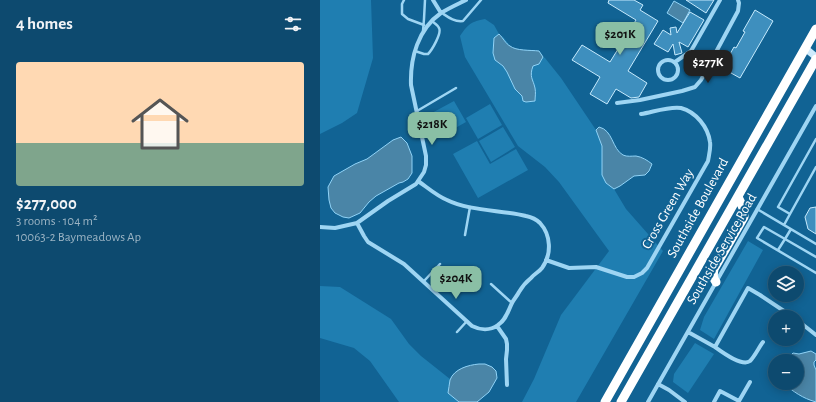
<!DOCTYPE html>
<meta charset="utf-8">
<style>
:root{--surface:#0d4a6f;--page:#165174;--text:#f1f3f6;--muted:#9ab3c3;--line:#2d6282;--accent:#8abfa5}
body{margin:0;font-family:"Alegreya Sans",sans-serif;background:var(--page);color:var(--text);height:100vh;display:flex;flex-direction:column;font-size:15px;white-space:nowrap}
*{box-sizing:border-box;margin:0}
p{font-size:13px;color:var(--muted)}
.icon{flex:none;width:22px;height:22px;fill:none;stroke:currentColor;stroke-width:2;stroke-linecap:round;stroke-linejoin:round}
.map{position:relative;flex:1;overflow:hidden}
.sheet{display:flex;flex-direction:column;background:var(--surface);width:320px}
.sheet>*{flex:none}
.tools{position:absolute;left:448px;top:266px;display:grid;gap:8px}
.tools a{display:grid;place-items:center;width:36px;height:36px;border-radius:50%;background:var(--surface);box-shadow:0 2px 10px #0003,0 0 0 1px var(--line);font-size:20px}
.price{position:absolute;translate:-50% -34px;padding:0 9px;border-radius:8px;background:var(--accent);color:#111;font-size:13px;line-height:26px;filter:drop-shadow(0 1px 2px #0008)}
.price::after{content:'';position:absolute;left:50%;top:24px;width:12px;height:9px;margin-left:-6px;background:inherit;clip-path:polygon(0 0,100% 0,50% 100%)}
.price.selected{background:#222;color:#fff}
ul{padding:0;list-style:none}
li{display:grid;align-content:center;gap:8px;height:212px;padding:0 16px}
li span{display:grid;place-items:center;height:124px;border-radius:4px;color:#555}
li>.icon{margin-inline-start:auto}
span .icon{width:72px;height:72px;fill:#fffc;stroke-width:1}
li b{font-size:17px}
h2{display:flex;justify-content:space-between;align-items:center;height:48px;padding:0 16px;font-size:17px}
main{display:flex;flex:1;min-height:0}
.map>svg:first-child{display:block}
.green{fill:#1f7eb1}
.water{fill:#4a85a7;stroke:#90d3f7}
.building{fill:#3e8fbe;stroke:#c6eafd}
.lines{fill:none;stroke-linecap:round;stroke-linejoin:round}
.lane{stroke:#9ed5f3;stroke-width:2.5}
.street{stroke:#9ed5f3;stroke-width:4}
.secondary{stroke:#ceebfd;stroke-width:7}
.highway{stroke:#fff;stroke-width:9}
.labels{text-anchor:middle;dominant-baseline:central;stroke-width:4;stroke-linejoin:round;paint-order:stroke}
.street-label{font-size:14px;fill:#fff;stroke:#116394}
</style>
<main>
<section class="sheet">
<h2>4 homes<svg class="icon" aria-label="filters" viewBox="0 0 24 24"><path d="M4 7h16M4 17h16"/><circle cx="9" cy="7" r="2"/><circle cx="15" cy="17" r="2"/></svg></h2>
<ul>
<li><span style="background:linear-gradient(#ffd9b3 65%,#7fa58c 0)"><svg class="icon" aria-label="home" viewBox="0 0 24 24"><path d="M3 11l9-7 9 7M6 9v11h12V9"/></svg></span><div><b>$277,000</b><p>3 rooms · 104 m²</p><p>10063-2 Baymeadows Ap</p></div></li>
</ul>
</section>
<div class="map">
<svg width="496" height="402" viewBox="0 0 496 402">
<rect width="100%" height="100%" fill="#116394"/>
<path class="green" d="M0 0H51L53 58 37 113 22 123 0 134Z
M165 19 174 25 179 34 184 38 190 46 196 49 219 51 223 57 225 58 241 78 276 130 282 146V162L286 183 294 189 306 209 343 251 256 402H202L214 379 241 315 289 251 239 182 225 167 198 146 145 57 140 36C149 23 151 22 165 19Z
M134 101 146 122 123 135 110 114Z
M170 104 182 125 158 139 146 118Z
M183 127 195 147 171 162 159 141Z
M157 141 170 164 196 149 208 170 158 198 133 154Z
M428 241 443 250 394 339 380 330 384 317Z
M0 286 20 287 71 319 89 344 101 356 130 379 128 393 139 402H79L50 361 34 348 0 338Z
M375 343 394 354 368 393 353 382 354 374Z"/>
<path class="water" d="M354 1 370 10 363 23 347 13Z
M179 34C183 38 186 44 190 46 196 51 211 50 219 51L223 57 219 64 213 66C209 77 213 79 215 88 216 93 215 97 215 101L206 102 203 101 202 96 195 89 187 72 183 66 175 60 173 53 174 38Z
M279 127C293 130 292 149 303 155 307 157 312 156 316 156 322 157 327 160 332 164L329 171 325 175 314 176 300 186 294 189 286 183 282 175V146L276 130Z
M81 137 87 143 92 156V173L88 179 83 182 79 183 56 196 49 202 40 213 29 218 23 217 15 213 11 208 9 200 8 187 14 176 35 164 47 159 73 140Z
M491 351 496 354V360L494 362V365L496 370V402C482 398 474 392 463 383H477V361H467L471 355 473 353 479 354Z
M159 364H165L172 367 176 371 177 378 169 392 157 402H139L128 393C129 389 129 384 130 380 134 369 148 365 159 364Z"/>
<path class="building" d="M289 0H314L323 5 320 10 338 21 308 71 327 83 319 97 311 98 296 89 287 104 270 94 280 77 252 60 262 45 290 62 316 20 288 3Z
M366 0H394L386 13Z
M435 10 453 21 420 78 402 68 414 47 416 48 425 32 423 31Z
M370 12 384 20 368 47 359 42 362 53 355 55 353 44 348 52 334 44 343 30 351 35 350 28 356 27 357 33Z
M496 207V234L488 229 485 217 490 208Z"/>
<g class="lines">
<path class="lane" d="M84 0 82 4V14L88 19 104 25
M122 13C128 17 134 22 143 21L161 0
M103 31 104 19 105 0
M95 51 104 54H108C112 50 122 33 119 28 118 25 114 23 112 21
M97 111 136 88
M437 209 496 244
M470 214 496 167
M464 225 470 214 458 207 496 139
M471 229 465 239 444 227 437 238 496 273
M145 235 150 207
M458 250 465 239 496 257
M104 281 120 264
M171 284 192 303
M137 332 147 321"/>
<path class="street" d="M113 0 121 13
M338 70a10 10 0 1 1 20 0a10 10 0 1 1-20 0Z
M355 62 371 51 400 0
M297 103 320 100 362 91 375 87 381 80 418 11 419 3 418 0
M37 223 44 236 48 242 84 264 152 326C160 330 170 331 178 325 186 320 188 311 192 303 194 299 197 296 199 292 202 287 206 282 211 278 214 274 219 272 222 268 232 254 231 235 220 223 216 219 211 217 206 216 182 210 149 211 127 200 117 196 108 188 98 181
M0 227 15 228 37 223 68 201 96 184 104 172 106 165V156L91 85C90 58 98 29 121 13 129 8 138 4 146 0
M226 260 249 268 276 267 307 277H314L322 273 327 268 388 161C389 155 391 148 390 142 388 127 376 112 361 108 350 106 333 112 321 114
M477 320 496 335
M177 326 186 339 187 344V350L186 359 187 385
M368 332 395 347 428 288 440 295 473 317
M395 347C402 352 422 367 430 361 435 356 439 347 443 342
M338 384 349 390 365 402
M328 402 496 106
M394 402 400 391 419 401 430 382"/>
<path class="secondary" d="M485 48 496 57"/>
<path class="highway" d="M396 282C393 278 393 275 394 269L424 217C425 209 421 203 418 197
M285 402 496 29
M301 402 496 59"/>
</g>
<g class="labels">
<g class="street-label">
<text transform="translate(378 208) rotate(-61)">Southside Boulevard</text>
<text transform="translate(348 209) rotate(-60)">Cross Green Way</text>
<text transform="translate(402 249) rotate(-60)">Southside Service Road</text>
</g>
</g>
</svg>
<div class="tools">
<a><svg class="icon" aria-label="layers" viewBox="0 0 24 24"><path d="M12 4l9 5-9 5-9-5zM3 14l9 5 9-5"/></svg></a>
<a>+</a>
<a>−</a>
</div>
<b class="price" style="left:300px;top:56px">$201K</b>
<b class="price selected" style="left:388px;top:84px">$277K</b>
<b class="price" style="left:112px;top:146px">$218K</b>
<b class="price" style="left:136px;top:300px">$204K</b>
</div>
</main>
